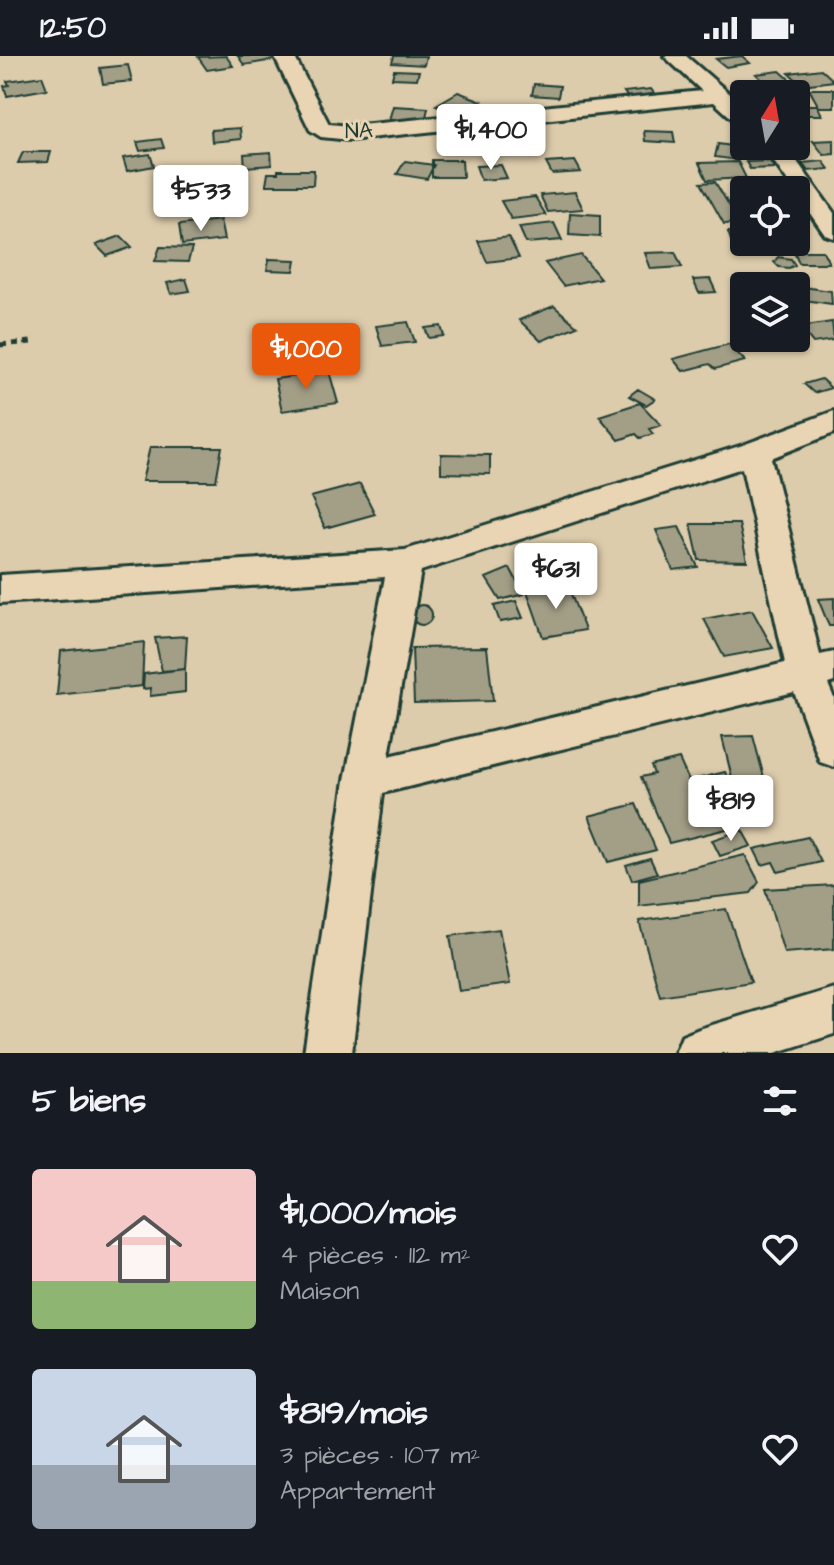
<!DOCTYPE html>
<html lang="fr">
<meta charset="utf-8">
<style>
:root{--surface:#171b24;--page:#242831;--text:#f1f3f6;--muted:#9ea1a6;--accent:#ea580c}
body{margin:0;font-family:"Architects Daughter",sans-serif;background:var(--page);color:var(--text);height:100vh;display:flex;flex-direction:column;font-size:30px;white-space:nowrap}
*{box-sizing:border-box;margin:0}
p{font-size:26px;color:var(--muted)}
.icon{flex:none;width:44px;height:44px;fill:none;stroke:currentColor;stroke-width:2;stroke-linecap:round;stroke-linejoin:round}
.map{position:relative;height:997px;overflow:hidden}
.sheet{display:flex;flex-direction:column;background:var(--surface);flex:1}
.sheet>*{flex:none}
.needle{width:52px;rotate:11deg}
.controls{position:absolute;left:730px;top:24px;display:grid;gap:16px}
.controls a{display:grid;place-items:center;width:80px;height:80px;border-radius:8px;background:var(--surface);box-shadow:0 2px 6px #0004;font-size:40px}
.price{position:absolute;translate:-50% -68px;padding:0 18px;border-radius:8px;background:#fff;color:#222;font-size:26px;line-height:52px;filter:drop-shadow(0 2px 4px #0008)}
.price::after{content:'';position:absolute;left:50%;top:48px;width:24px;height:18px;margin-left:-12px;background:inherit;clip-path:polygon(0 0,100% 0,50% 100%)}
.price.selected{background:var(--accent);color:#fff}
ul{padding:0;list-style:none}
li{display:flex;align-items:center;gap:24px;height:200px;padding:0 32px}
li span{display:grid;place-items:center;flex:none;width:224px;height:160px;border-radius:8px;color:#555}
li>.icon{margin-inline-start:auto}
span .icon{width:96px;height:96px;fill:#fffc;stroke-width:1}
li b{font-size:34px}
h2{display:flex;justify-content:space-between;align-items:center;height:96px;padding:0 32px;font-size:34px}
.status{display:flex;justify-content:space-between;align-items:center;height:56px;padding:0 40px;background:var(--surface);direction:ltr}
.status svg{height:22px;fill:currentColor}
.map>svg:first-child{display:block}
.building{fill:#a39f87;stroke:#1f3d34;stroke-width:2}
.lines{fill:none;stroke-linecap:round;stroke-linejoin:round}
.minor-casing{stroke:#1f3d34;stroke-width:6}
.path{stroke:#1f3d34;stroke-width:5;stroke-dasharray:7 5;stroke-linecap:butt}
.minor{fill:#e9d5b3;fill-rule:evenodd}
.labels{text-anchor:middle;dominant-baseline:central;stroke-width:6;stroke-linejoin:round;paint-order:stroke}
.far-street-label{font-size:22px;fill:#1f3d34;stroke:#e9d5b3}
</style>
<div class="status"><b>12:50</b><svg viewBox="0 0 49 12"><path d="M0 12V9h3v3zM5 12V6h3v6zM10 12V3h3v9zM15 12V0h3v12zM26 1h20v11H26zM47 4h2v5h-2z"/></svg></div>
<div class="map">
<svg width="834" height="997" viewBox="0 0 834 997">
<rect width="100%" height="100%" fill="#ddccac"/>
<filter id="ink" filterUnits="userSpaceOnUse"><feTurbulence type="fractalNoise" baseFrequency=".0125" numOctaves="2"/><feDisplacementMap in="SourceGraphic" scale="16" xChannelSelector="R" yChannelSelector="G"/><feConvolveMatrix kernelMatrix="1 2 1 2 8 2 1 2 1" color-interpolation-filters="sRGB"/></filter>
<g filter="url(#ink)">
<path class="building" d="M226 0 233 10 207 14 198 1Z
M238 0H278L280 3 244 9Z
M394 0H426L424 9 392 7Z
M742 0 750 7 726 11 716 3Z
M128 9 132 25 103 28 100 12Z
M821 13 834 25 802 29 789 17Z
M394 14 419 15 417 23 392 22Z
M780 15 795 28 771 32 756 18Z
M42 20 47 33 7 40 4 30 9 29 7 25Z
M534 28 560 30 558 41 532 39Z
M758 28 765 35 745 38 738 30Z
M651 33 656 40 629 43 624 36Z
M809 33H834V51H819Z
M458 36 482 45 460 58 436 49Z
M799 49H817L822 59H803Z
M393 50 428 52 425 66 389 64Z
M240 72 241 83 212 86 211 74Z
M644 75 673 76 675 87 645 85Z
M489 81 517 82 518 94H489Z
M161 83 164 92 140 95 137 86Z
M834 84V98L824 99 813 85Z
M718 88 740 91 737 104 715 101Z
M23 96H51L48 106 18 107Z
M271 96 272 109 245 111 244 98Z
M150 98 154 110 127 115 123 102Z
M432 104H462L463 121H432Z
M405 105 434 109 427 123 397 118Z
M575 105 581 116 552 118 546 107Z
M770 105 774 112 750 113 746 106Z
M823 105 829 113 808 115 802 107Z
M738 106 746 122 707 124 699 107Z
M501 109 507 122 481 124 476 110Z
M278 114H314L313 129H266L268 117H278Z
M217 125 243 133 228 145 202 137Z
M715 126 740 167 724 168 701 127Z
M575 136 583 153 548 156 540 139Z
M535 141 546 159 511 163 501 145Z
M570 157 600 159V181L569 179Z
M220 164 224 184 182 189 179 169Z
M554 167 562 184 526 187 519 171Z
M728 176H744V186H765L768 194 734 193Z
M121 180 132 191 107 200 96 189Z
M509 181 519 202 487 206 478 185Z
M160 191 192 192 188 206 155 205Z
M794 195H823L829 207H799Z
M675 196 682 211 651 213 645 197Z
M581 199 600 222 563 230 545 207Z
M778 201 791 203 795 209 789 212 779 211 774 206Z
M269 203 296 204 294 215 267 214Z
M186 223 190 235 171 238 167 227Z
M710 223 716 236 699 237 693 224Z
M797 230 831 235 832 248 797 243Z
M554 250 577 270 541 285 519 264Z
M408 266 415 286 382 290 376 270Z
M832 266 834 284 813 287 800 271Z
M441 270 444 280 429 282 425 272Z
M744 281 774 282 778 286 742 296 731 285Z
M729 288 745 305 715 313 710 308 683 315 673 303Z
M329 315 338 347 282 355 275 323Z
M821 323 831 332 814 337 804 328Z
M638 333 655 343 646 349 629 340Z
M640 347 661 369 649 373 653 378 640 382 636 378 619 384 599 360Z
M150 391H222L216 425H142Z
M441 398 490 399V418L441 417Z
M360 428 375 458 325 472 311 441Z
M691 468H739L747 505 699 504Z
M679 471 698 511 673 514 656 474Z
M510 512 524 538 500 544 486 522Z
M567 528 585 574 543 581 527 535Z
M834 542V570H829L818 543Z
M516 545 523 562 500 566 494 550Z
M412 559a10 10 0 1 1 20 0a10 10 0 1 1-20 0Z
M752 554 773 592 724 601 704 563Z
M187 580 185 613 162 615 155 582Z
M144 586 142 630 57 639 61 595Z
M487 591 493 645 414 647 412 592Z
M185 613V636L150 640 151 632 143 633 144 618Z
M753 680 765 725 733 726 722 681Z
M679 703 689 725 725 716 751 767 669 787 641 721 654 718 651 710Z
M636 748 656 794 608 806 589 760Z
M742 774 751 790 720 800 712 784Z
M808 781 821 806 778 816 773 806 762 809 754 793Z
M745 799 759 826 751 837 639 850V824Z
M650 802 657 817 632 824 626 809Z
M834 829V893L784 897 765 833Z
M726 853 751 926 660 940 639 865Z
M499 873 510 928 459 935 450 880Z"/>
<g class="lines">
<g class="minor-casing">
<path id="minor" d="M274 0H294L329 68 350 70 702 35 664 0H686L744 50V68L736 66 714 46 350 84 321 81 310 74Z
M763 90H786L834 157V182L825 179Z
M834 355V377L771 402 820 599 834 596V626L828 628 834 642V711L820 706 794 636 383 737 352 997H304L345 724 385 521 0 547V519L405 494 743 389ZM742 412 785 607 389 700 421 515Z
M834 932V978L775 997H675L682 980 699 973Z"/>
</g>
<path class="path" d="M0 289 32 286"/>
<use href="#minor" class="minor"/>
</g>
</g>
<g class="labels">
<g class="far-street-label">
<text transform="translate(359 75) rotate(-2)">NA</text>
</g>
</g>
</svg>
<div class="controls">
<a><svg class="needle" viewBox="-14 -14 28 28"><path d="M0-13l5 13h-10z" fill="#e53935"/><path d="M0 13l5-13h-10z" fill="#9ea1a6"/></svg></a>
<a><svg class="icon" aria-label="locate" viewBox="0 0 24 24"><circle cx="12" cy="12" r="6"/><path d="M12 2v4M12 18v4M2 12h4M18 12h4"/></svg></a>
<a><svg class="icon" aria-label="layers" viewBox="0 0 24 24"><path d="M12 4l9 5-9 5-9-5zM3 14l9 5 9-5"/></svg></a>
</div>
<b class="price" style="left:491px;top:116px">$1,400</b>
<b class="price" style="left:201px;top:177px">$533</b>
<b class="price selected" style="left:306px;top:335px">$1,000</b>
<b class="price" style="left:556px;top:555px">$631</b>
<b class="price" style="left:731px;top:787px">$819</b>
</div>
<section class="sheet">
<h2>5 biens<svg class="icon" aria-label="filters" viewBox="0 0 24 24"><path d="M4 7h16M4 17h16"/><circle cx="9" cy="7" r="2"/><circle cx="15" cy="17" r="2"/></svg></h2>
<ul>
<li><span style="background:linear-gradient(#f6c9c9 70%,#8fb573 0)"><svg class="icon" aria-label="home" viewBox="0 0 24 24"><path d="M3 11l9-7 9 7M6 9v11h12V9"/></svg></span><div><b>$1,000/mois</b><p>4 pièces · 112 m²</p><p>Maison</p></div><svg class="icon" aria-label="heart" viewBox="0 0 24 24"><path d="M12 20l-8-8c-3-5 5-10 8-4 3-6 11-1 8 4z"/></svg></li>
<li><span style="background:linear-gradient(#c9d6e8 60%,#9aa5b1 0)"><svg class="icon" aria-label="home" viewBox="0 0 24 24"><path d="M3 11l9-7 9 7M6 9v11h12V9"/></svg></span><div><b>$819/mois</b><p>3 pièces · 107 m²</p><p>Appartement</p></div><svg class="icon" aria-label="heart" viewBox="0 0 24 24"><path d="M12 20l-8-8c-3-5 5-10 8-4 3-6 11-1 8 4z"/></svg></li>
</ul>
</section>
